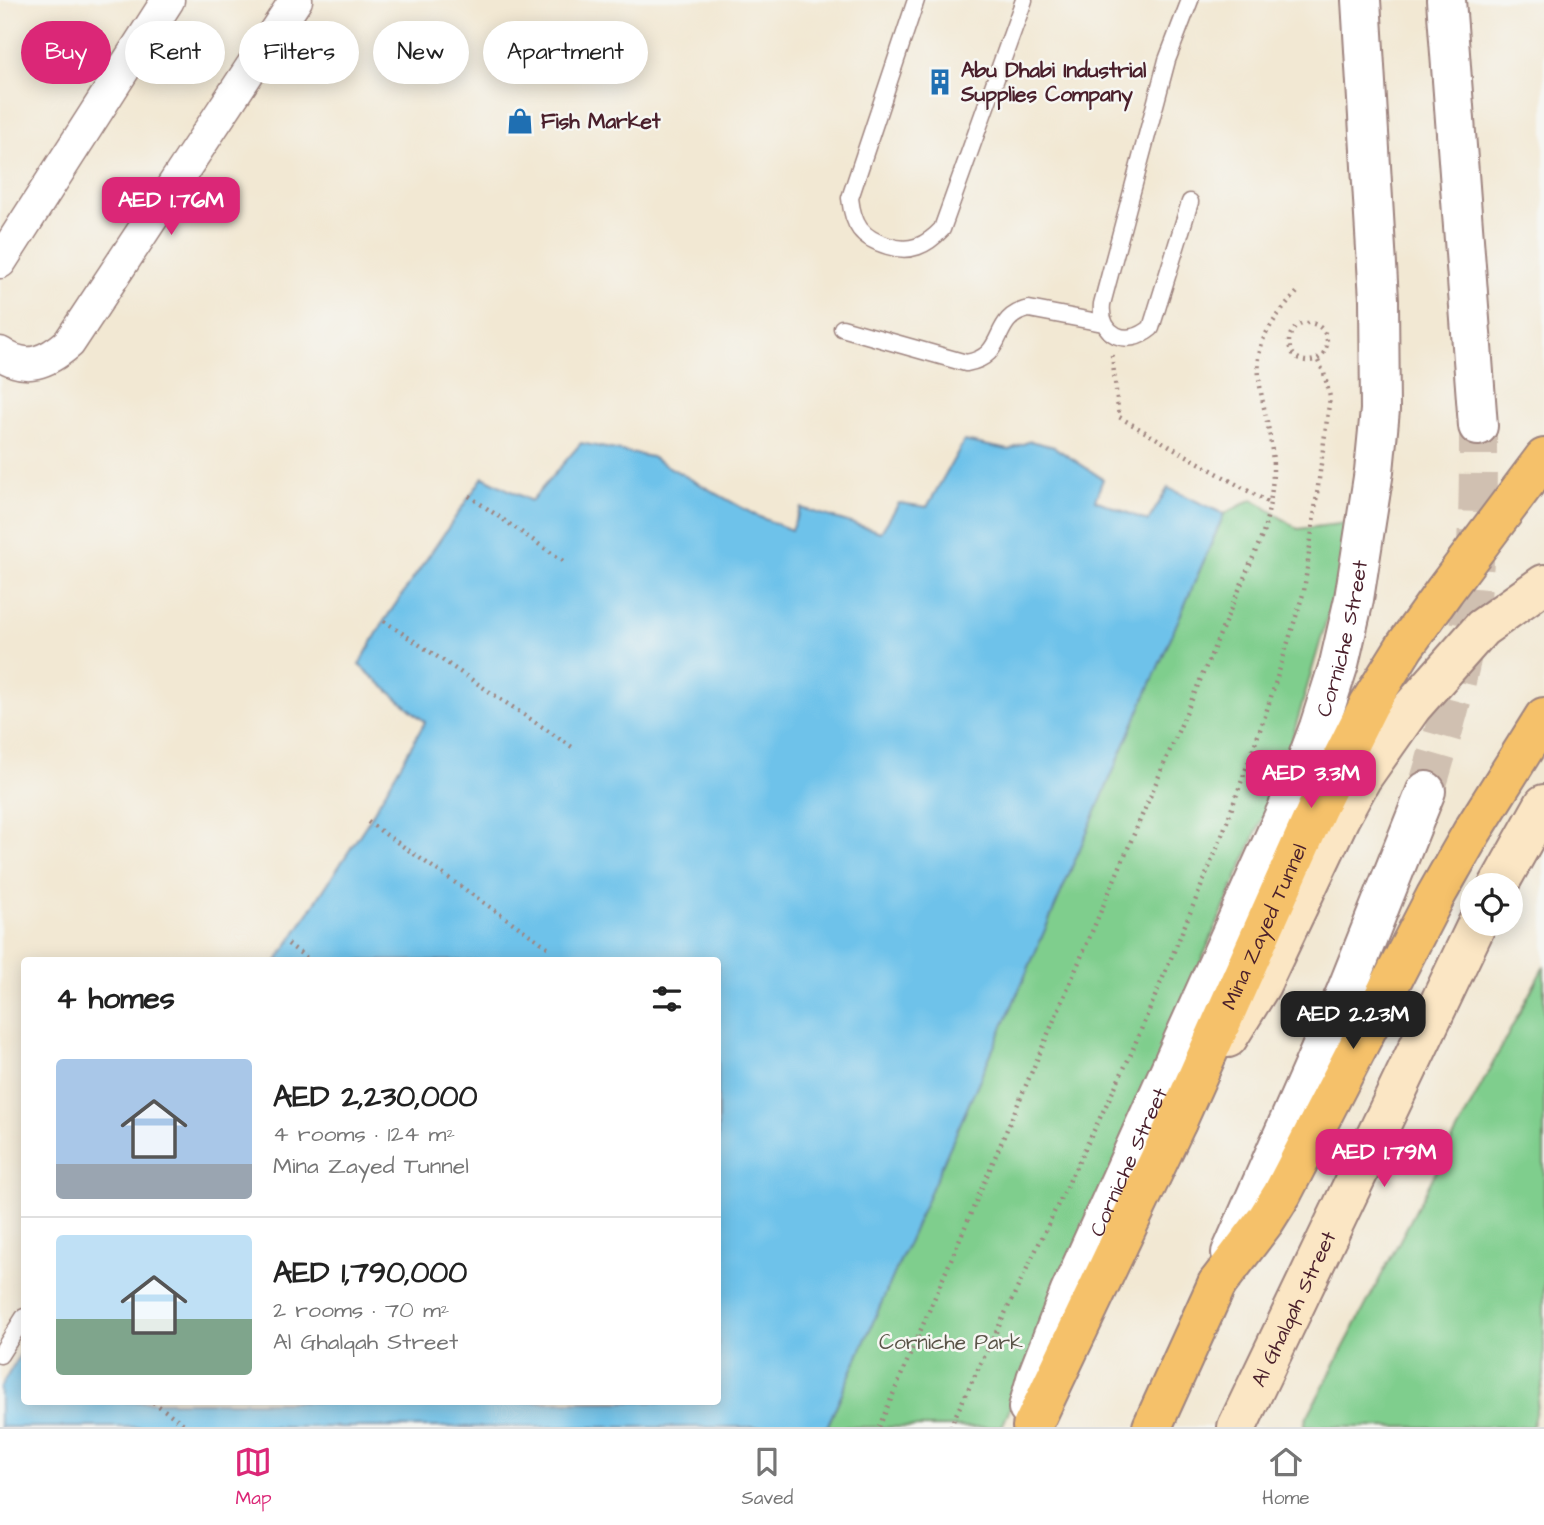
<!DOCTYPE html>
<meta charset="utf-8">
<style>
:root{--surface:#fff;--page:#f6f6f6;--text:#222;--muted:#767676;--line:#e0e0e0;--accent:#db2777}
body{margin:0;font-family:"Architects Daughter",sans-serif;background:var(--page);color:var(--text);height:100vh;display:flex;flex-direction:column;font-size:26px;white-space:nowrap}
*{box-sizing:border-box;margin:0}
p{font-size:23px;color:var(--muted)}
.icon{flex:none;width:38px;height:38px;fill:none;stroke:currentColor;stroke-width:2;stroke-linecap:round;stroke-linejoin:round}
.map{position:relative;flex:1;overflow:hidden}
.drawer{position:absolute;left:21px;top:957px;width:700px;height:448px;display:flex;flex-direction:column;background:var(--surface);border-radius:7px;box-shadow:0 4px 18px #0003}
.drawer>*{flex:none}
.banner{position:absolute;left:21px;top:21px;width:700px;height:63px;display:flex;gap:14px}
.tools{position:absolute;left:1460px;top:873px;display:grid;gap:14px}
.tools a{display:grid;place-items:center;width:63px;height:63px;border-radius:50%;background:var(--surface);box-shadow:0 4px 18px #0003;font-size:35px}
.price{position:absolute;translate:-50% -60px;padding:0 16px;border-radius:14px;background:var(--accent);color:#fff;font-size:23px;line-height:46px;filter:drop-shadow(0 2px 4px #0008)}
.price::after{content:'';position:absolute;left:50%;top:42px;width:21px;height:16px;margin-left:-10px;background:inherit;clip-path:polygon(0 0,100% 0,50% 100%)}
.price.current{background:#222;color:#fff}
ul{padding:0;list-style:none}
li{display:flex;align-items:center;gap:21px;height:175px;padding:0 35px}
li+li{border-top:2px solid var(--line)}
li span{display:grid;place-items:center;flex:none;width:196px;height:140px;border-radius:7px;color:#555}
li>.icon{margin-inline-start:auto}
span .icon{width:84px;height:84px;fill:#fffc;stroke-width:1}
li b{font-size:30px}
h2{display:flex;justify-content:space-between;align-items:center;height:84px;padding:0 35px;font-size:30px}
.pill{padding:0 24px;border-radius:32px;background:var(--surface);box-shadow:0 4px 18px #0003;font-size:24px;line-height:63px}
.pill.current{background:var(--accent);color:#fff}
.dock{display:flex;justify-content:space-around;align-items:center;height:98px;border-top:2px solid var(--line);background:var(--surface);font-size:19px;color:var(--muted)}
.dock a{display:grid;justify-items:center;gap:4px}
.dock .current{color:var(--accent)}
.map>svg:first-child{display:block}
.green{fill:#7fce8d;stroke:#64765c;stroke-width:2}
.water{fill:#6ec2ea;stroke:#5c708a;stroke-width:2}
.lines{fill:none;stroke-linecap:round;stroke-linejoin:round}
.tertiary-tunnel{stroke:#d0c0b1;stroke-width:38;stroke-dasharray:38 19;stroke-linecap:butt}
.service-casing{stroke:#9e847f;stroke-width:19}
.minor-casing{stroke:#9e847f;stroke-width:35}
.tertiary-casing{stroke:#9e847f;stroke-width:42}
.secondary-casing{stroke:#9e847f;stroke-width:42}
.trunk-casing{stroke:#9e847f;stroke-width:42}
.motorway-casing{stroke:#9e847f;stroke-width:42}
.path{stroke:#9e847f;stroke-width:4.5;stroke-dasharray:2 5;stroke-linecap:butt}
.service{stroke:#fff;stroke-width:16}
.minor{stroke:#fff;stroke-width:32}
.tertiary{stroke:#fff;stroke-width:38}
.secondary{stroke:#fbe6c4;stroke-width:38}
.trunk{stroke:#f5c16b;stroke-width:38}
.motorway{stroke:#f5c16b;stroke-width:38}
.labels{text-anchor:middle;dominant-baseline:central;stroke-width:5;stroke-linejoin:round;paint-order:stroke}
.poi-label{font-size:21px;font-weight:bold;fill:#4a1f2b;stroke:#f6f6f2;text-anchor:start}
.street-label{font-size:21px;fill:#4a1f2b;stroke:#f6f6f2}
.park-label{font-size:21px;fill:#5a5448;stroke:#f6f6f2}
</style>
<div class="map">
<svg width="1544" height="1427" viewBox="0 0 1544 1427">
<rect width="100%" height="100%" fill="#f6f6f2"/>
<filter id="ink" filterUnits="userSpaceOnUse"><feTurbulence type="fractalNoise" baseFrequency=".0143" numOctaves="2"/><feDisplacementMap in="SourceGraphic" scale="14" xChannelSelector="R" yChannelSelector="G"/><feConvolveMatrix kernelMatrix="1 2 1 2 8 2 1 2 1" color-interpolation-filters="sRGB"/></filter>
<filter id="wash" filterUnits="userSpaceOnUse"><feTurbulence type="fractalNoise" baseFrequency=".00686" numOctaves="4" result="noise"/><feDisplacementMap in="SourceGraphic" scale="28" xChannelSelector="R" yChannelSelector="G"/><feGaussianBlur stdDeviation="1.57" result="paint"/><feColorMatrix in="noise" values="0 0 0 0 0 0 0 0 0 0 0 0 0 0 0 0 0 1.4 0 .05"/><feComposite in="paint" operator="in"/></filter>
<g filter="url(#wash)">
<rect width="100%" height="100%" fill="#f2e8d3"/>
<path class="green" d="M1253 499 1298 529 1355 522 1283 770 1002 1427H827L1224 514Z
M1544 966V1376L1532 1427H1304L1306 1419Z"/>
<path class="water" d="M964 441 1009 450 1030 441 1054 447 1103 479 1095 500 1148 521 1168 488 1224 514 1026 974 827 1427H0V1388L24 1348V1402H718V961H277L368 822 425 722 359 665 384 621 483 477 531 501 581 443 651 457 757 516 791 530 801 508 881 532 899 503 927 507Z"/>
</g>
<g filter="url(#ink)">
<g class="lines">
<path class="tertiary-tunnel" d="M1426 791C1443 733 1462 674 1470 614 1478 551 1478 489 1478 426"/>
<g class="service-casing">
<path id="service" d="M916 0 850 198C853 225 861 238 888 246 910 253 926 246 942 229L1024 0
M1190 0 1167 60 1102 304C1099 336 1127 348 1151 328L1190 202
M842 328 966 363C1009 356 989 317 1029 309L1103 323
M0 1355 24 1317"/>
</g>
<g class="minor-casing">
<path id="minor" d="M0 262 168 0
M0 353C26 372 47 362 69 343L296 0"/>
</g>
<g class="tertiary-casing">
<g id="tertiary">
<path d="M1446 0 1478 426"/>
<path d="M1231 1253 1345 994 1426 791"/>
<path id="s1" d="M1028 1408 1036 1379 1070 1292 1296 789 1319 727 1339 664 1354 599 1374 471 1380 410 1379 299 1361 0"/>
</g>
</g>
<g class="secondary-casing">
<g id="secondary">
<path d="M1498 886 1544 804"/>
<path d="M1228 1038 1261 985 1340 818 1362 778 1412 707 1482 628 1544 584"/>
<path id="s2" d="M1237 1427 1477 924"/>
</g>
</g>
<g class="trunk-casing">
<path id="trunk" d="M1032 1427 1177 1122
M1152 1427 1217 1284"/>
</g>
<g class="motorway-casing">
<g id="motorway">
<path id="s3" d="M1177 1122 1317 808 1369 704 1405 646 1445 590 1544 458"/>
<path d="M1217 1284 1265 1221 1282 1194 1435 897 1472 832 1544 717"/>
</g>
</g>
<path class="path" d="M1289 342a19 19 0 1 1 38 0a19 19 0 1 1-38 0Z
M1112 355 1119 417 1271 504
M469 496 566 563
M384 621 572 747
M368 822 549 948
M288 944 311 961
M153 1402 188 1427
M879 1427 1263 534C1271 504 1276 474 1271 444 1267 411 1250 370 1264 338 1272 320 1287 304 1299 290
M950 1427 1130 1056 1219 844 1265 716 1304 591 1330 397 1324 373 1317 359"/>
<use href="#service" class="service"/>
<use href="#minor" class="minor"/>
<use href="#tertiary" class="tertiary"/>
<use href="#secondary" class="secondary"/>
<use href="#trunk" class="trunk"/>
<use href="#motorway" class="motorway"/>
</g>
</g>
<defs>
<g id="building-bare" transform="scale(2.1)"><path d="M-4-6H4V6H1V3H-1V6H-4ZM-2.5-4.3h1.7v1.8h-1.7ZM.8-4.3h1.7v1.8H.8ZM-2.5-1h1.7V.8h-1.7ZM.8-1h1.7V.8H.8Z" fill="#1f6fb2" stroke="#f6f6f2" stroke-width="2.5" paint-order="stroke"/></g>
<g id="shop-bare" transform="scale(2.1)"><path d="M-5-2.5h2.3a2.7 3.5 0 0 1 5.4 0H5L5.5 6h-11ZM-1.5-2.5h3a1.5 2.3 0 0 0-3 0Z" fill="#1f6fb2" stroke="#f6f6f2" stroke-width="2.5" paint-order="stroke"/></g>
</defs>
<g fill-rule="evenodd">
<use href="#building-bare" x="940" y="82"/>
<use href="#shop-bare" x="520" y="121"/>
</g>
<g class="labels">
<g class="poi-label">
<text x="961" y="70">Abu Dhabi Industrial<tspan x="961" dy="24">Supplies Company</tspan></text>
<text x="541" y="121">Fish Market</text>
</g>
<g class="street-label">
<text stroke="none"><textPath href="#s1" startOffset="833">Corniche Street</textPath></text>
<text stroke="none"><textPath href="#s3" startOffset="214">Mina Zayed Tunnel</textPath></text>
<text stroke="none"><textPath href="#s1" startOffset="266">Corniche Street</textPath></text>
<text stroke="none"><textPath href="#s2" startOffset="131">Al Ghalqah Street</textPath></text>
</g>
<g class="park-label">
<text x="951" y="1342">Corniche Park</text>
</g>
</g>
</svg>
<div class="tools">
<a><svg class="icon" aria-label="locate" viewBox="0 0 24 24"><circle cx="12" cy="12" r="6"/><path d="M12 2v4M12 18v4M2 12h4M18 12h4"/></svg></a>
</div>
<b class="price" style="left:171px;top:237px">AED 1.76M</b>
<b class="price" style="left:1311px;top:810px">AED 3.3M</b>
<b class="price current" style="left:1353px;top:1051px">AED 2.23M</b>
<b class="price" style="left:1384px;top:1189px">AED 1.79M</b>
<div class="banner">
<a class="pill current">Buy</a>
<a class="pill">Rent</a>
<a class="pill">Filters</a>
<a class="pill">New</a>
<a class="pill">Apartment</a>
</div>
<section class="drawer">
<h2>4 homes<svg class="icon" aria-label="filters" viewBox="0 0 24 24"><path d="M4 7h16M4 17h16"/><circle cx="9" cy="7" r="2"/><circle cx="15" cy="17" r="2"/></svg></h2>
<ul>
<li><span style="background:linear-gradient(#a9c7e8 75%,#9aa5b1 0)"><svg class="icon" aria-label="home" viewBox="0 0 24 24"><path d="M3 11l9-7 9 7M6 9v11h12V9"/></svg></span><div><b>AED 2,230,000</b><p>4 rooms · 124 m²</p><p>Mina Zayed Tunnel</p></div></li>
<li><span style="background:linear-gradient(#bfe0f5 60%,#7fa58c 0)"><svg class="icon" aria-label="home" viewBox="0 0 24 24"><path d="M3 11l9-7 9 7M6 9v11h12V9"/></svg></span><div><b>AED 1,790,000</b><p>2 rooms · 70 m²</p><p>Al Ghalqah Street</p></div></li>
</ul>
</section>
</div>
<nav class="dock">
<a class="current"><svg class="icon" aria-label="map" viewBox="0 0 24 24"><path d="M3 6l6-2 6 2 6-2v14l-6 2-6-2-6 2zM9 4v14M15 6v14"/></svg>Map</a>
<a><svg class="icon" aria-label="saved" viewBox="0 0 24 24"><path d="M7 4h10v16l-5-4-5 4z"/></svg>Saved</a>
<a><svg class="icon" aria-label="home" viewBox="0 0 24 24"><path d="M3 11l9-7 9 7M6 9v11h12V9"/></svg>Home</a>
</nav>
